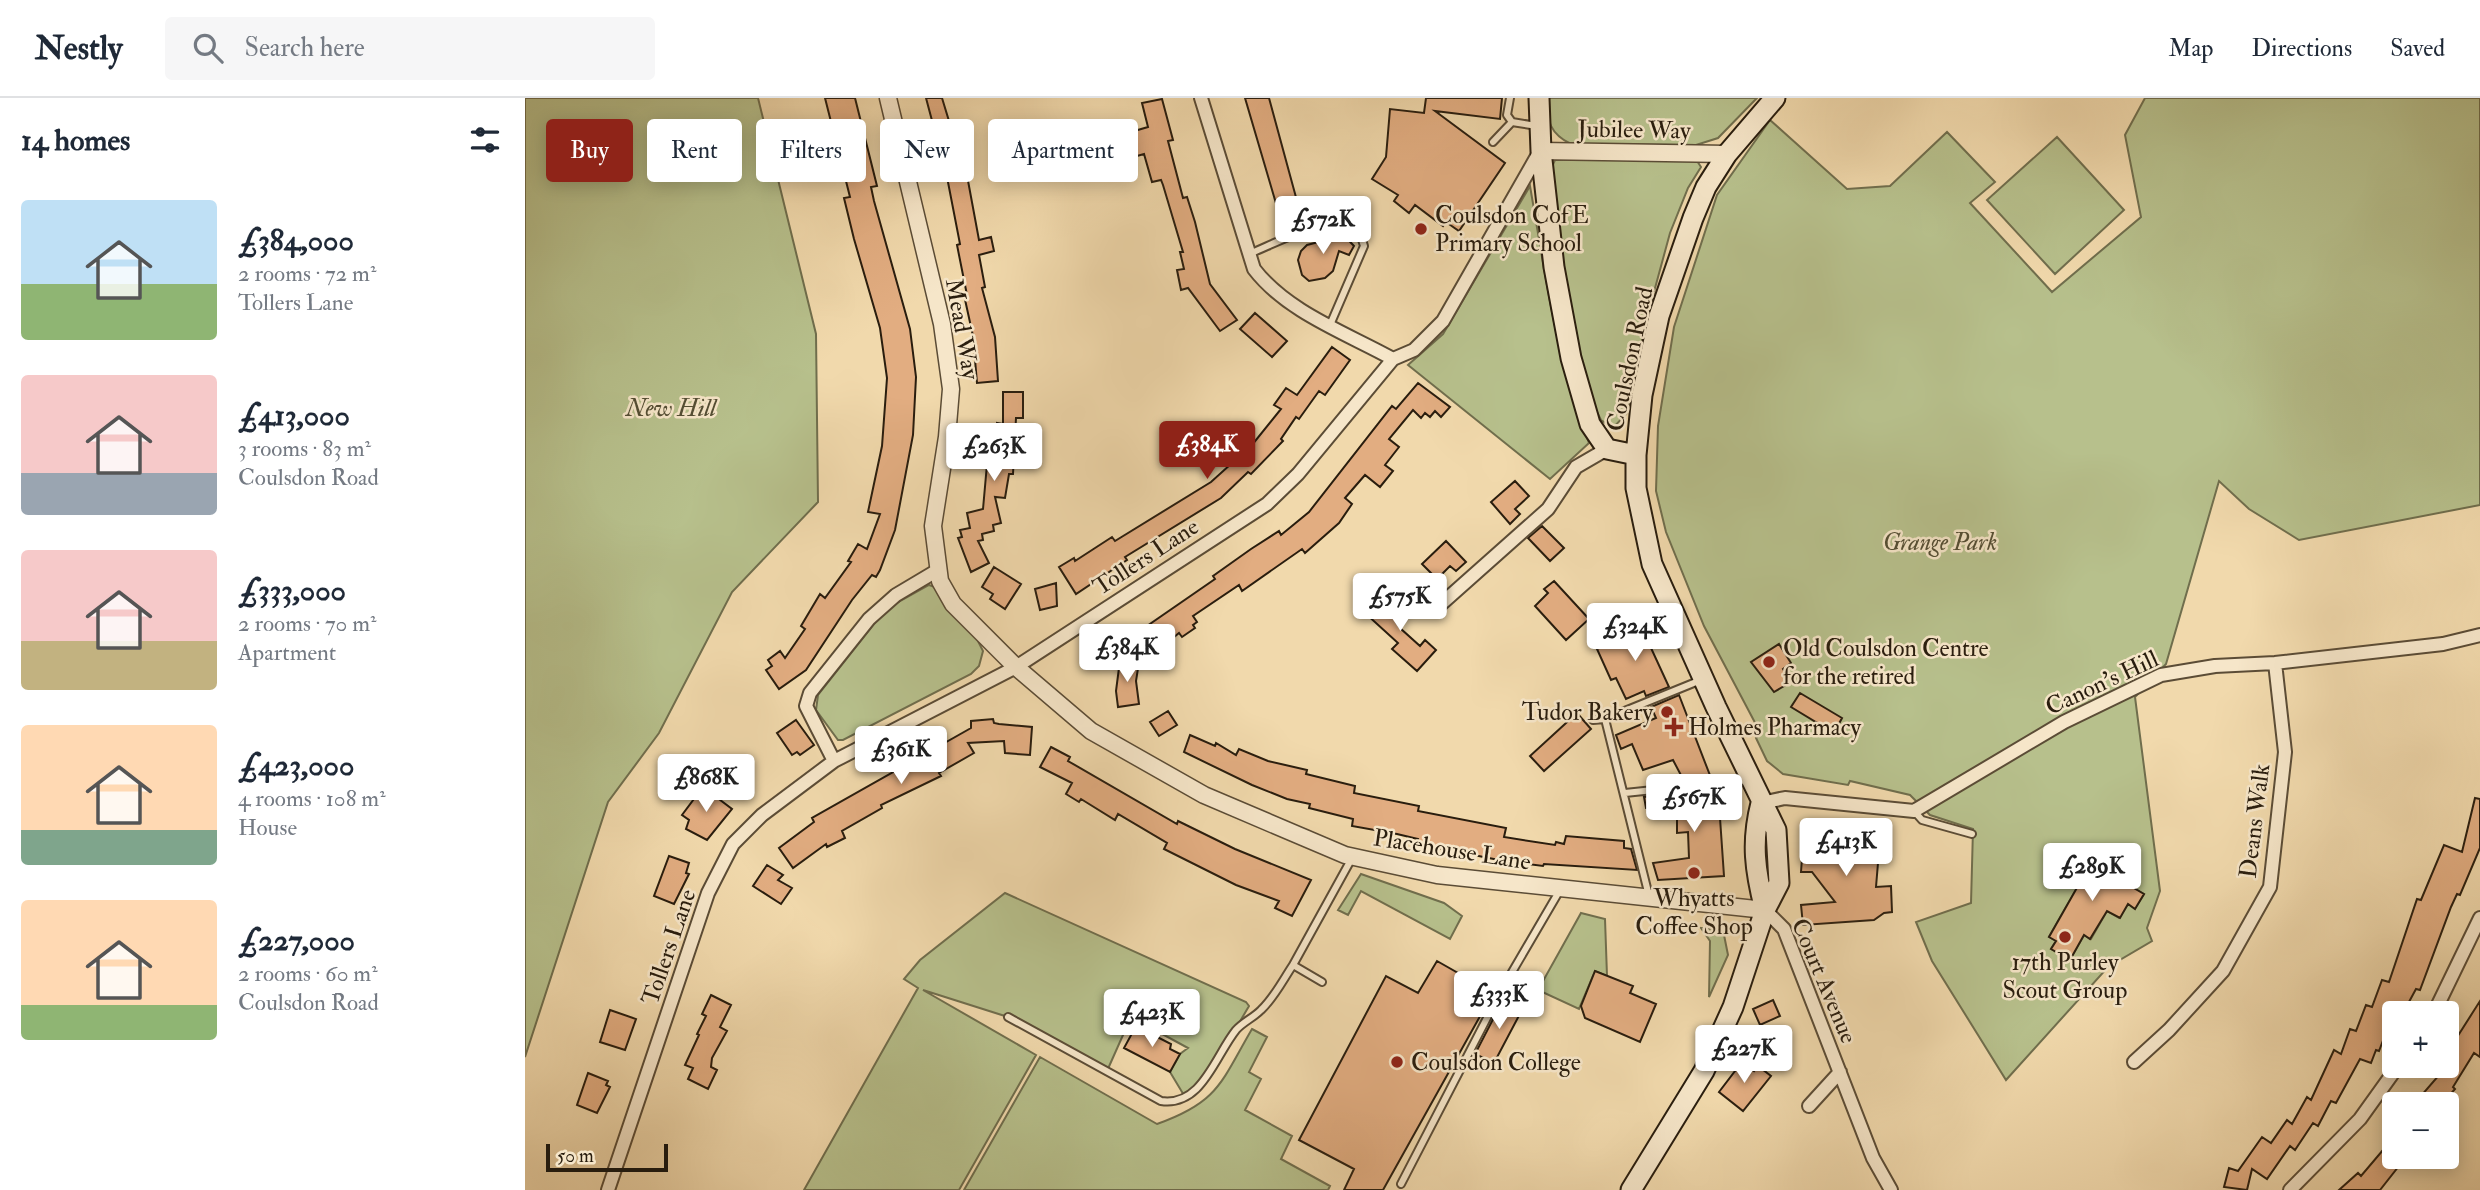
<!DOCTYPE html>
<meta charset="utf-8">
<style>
:root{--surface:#fff;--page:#f6f6f7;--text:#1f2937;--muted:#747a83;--line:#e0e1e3;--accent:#8f2418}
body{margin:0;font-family:"IM FELL Double Pica",serif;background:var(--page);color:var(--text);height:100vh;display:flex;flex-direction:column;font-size:26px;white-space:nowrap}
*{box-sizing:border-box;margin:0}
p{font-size:23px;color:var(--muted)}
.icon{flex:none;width:38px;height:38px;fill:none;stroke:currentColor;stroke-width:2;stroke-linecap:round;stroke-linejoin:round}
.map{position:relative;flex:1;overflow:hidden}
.drawer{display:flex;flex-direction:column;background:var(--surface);width:525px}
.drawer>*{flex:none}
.banner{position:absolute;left:21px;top:21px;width:665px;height:63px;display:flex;gap:14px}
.tools{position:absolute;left:1857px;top:903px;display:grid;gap:14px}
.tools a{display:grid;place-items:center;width:77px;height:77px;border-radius:7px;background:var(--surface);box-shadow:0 4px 18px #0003;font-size:35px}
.scale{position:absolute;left:21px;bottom:18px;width:122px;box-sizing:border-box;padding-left:7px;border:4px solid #291d0e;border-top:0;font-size:19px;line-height:24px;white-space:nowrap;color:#291d0e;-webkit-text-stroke:5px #f6e6c9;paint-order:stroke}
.price{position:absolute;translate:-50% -60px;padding:0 16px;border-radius:7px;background:#fff;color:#222;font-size:23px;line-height:46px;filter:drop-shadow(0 2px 4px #0008)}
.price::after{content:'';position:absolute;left:50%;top:42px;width:21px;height:16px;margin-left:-10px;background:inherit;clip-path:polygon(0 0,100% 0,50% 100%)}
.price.selected{background:var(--accent);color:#fff}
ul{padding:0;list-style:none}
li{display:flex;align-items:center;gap:21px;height:175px;padding:0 21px}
li span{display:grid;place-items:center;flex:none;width:196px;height:140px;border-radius:7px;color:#555}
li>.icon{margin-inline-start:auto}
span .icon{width:84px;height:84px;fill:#fffc;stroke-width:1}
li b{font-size:30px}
h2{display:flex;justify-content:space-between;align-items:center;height:84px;padding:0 21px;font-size:30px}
.tag{padding:0 24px;border-radius:7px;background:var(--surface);box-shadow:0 4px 18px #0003;font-size:24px;line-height:63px}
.tag.selected{background:var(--accent);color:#fff}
header{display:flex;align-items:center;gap:42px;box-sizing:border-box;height:98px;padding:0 35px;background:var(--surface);border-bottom:2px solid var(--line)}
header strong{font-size:33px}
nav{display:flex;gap:38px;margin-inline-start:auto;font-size:24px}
.search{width:490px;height:63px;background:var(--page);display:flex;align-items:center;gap:18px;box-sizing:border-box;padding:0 24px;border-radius:7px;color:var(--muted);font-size:26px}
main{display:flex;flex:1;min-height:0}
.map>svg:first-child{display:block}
.green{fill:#b7c08c;stroke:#706e4d;stroke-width:2;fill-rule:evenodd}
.building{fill:#e2ad81;stroke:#291d0e;stroke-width:2}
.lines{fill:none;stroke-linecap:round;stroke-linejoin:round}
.service-casing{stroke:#5b4c36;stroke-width:10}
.minor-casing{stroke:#5b4c36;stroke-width:16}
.tertiary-casing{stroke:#5b4c36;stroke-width:19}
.secondary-casing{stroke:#291d0e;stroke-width:23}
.service{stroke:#f6e6c9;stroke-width:6}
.minor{stroke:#f6e6c9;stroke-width:12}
.tertiary{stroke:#f6e6c9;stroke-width:16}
.secondary{stroke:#f6e6c9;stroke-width:19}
.poi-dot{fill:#8f2418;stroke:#f6e6c9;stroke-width:2.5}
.labels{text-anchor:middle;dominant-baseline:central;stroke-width:5;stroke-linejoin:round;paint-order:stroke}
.street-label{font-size:24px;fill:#291d0e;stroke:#f6e6c9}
.poi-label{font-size:24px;fill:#291d0e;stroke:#f6e6c9;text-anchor:start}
.park-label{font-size:24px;font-style:italic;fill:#544e34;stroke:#f6e6c9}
</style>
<header>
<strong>Nestly</strong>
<div class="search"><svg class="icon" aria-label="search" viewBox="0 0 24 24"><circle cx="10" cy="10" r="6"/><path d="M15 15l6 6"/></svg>Search here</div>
<nav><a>Map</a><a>Directions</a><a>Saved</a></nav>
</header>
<main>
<section class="drawer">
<h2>14 homes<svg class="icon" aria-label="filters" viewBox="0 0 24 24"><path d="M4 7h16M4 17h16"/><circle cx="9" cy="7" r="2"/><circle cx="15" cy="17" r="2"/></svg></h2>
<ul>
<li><span style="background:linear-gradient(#bfe0f5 60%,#8fb573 0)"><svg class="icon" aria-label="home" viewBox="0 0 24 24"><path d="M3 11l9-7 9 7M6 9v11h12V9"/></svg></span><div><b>£384,000</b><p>2 rooms · 72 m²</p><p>Tollers Lane</p></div></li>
<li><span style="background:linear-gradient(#f6c9c9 70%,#9aa5b1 0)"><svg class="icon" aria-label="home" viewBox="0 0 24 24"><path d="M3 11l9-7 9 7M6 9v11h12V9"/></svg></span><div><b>£413,000</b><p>3 rooms · 83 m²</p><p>Coulsdon Road</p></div></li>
<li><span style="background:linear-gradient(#f6c9c9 65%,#c2b280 0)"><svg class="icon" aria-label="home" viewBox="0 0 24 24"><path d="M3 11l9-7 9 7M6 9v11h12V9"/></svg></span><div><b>£333,000</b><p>2 rooms · 70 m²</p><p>Apartment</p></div></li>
<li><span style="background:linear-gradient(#ffd9b3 75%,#7fa58c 0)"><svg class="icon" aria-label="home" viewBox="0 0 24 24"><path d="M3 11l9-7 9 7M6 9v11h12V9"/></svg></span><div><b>£423,000</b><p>4 rooms · 108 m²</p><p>House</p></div></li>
<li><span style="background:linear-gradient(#ffd9b3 75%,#8fb573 0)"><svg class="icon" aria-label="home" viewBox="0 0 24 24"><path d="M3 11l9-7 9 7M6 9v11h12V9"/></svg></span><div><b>£227,000</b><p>2 rooms · 60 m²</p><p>Coulsdon Road</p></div></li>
</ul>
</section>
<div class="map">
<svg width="1955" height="1092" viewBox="0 0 1955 1092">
<rect width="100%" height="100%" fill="#f1d9ac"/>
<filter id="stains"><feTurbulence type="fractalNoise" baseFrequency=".00286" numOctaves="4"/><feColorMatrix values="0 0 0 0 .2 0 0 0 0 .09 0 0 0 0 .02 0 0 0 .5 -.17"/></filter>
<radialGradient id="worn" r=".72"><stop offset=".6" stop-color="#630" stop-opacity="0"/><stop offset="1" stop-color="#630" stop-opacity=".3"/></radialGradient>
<path class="green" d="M0 0H233L291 236 293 404 207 494 134 635 83 704 0 959Z
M1021 0H1232L1193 40 1171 47 1046 46C1025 36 1022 23 1021 0Z
M1620 0H1955V407L1774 442 1724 411 1694 383 1641 566 1610 599 1635 793 1622 830 1627 843 1583 869 1481 982 1407 863 1391 824 1446 805 1448 731 1405 717 1385 697 1325 683 1323 687 1258 676 1242 663 1231 640 1236 636 1179 528 1141 434 1131 393 1133 328 1149 229 1192 97 1245 22 1322 91 1365 88 1422 34 1470 84 1445 105 1527 194 1616 119 1600 37ZM1573 756 1602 773 1597 783 1619 796 1610 810 1603 806 1594 820 1582 813 1566 841 1559 837 1545 862 1526 851 1531 843 1524 839 1557 781 1553 758 1567 766Z
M1532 39 1599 112 1530 176 1462 102Z
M1103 59 1172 63 1176 69 1163 90 1145 135 1120 227 1102 315 1088 330 1076 322 1070 310 1056 261 1036 163 1025 73 1030 62Z
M1005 88C1020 174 1031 263 1064 345L1025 381 883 267 918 236Z
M404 487 410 489 451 539 458 553 454 568 446 576 318 642H313L291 612 293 597 353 521 370 506Z
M836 776 919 805 937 818 925 841 836 793 823 817 813 812Z
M480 795 721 904 724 908 683 978 660 999 645 974 655 956 663 950 606 919 582 973 483 919 398 892 511 957 434 1092H279L393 890 379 881 395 862Z
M1056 815 1080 821 1082 878 1070 873 1054 911 1013 892Z
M1176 830 1198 832 1203 857 1184 899 1185 843Z
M727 931 742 939 724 974 736 981 720 1012 767 1038 756 1061 805 1088 803 1092H439L515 959 632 1026C694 1004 696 984 727 931Z"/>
<path class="building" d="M300 0H330L352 88 346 89 349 103 385 231 391 279 388 337 370 432 355 472 351 479 347 477 327 502 281 572 254 591 241 572 247 568 243 562 255 553 260 560 280 531 276 528 295 496 300 500 326 464 323 463 333 446 342 451 355 416 343 414 357 348 362 280 355 230 329 141 319 100 325 99Z
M401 0H417L431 46 436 45 454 142 466 139 469 153 454 157 460 189 457 190 470 239 473 283 452 285 448 238 439 197H442L432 147 435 146 422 79Z
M720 0H744L775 114 755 119Z
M901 0H977L975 21 910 13 980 65 934 133 921 124 918 128 890 107 884 115 869 103 873 97 847 81 861 59 865 11 899 15Z
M637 1 648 42 643 43 658 100 662 99 670 124 685 186 712 222 695 233 663 190 656 192 652 172 659 171 655 154H658L638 87 636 82 627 84 619 56 612 58 606 34 623 29 617 5Z
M813 131 829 148 824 157 814 153 808 173 800 180 784 183 777 177 773 162 776 153 782 147 805 141 803 134Z
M730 215 762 243 747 259 715 231Z
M807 249 825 262 800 297 794 293 774 321 771 319 756 341 758 343 726 376 723 374 696 400 600 459 602 462 551 496 534 469 549 460 550 463 587 439 590 443 686 384 727 347 756 311 749 307 761 290 772 297Z
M893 285 925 309 916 319 910 313 905 319 900 315 896 320 888 312 864 341 874 349 860 367 868 373 855 389 840 377 820 400 827 406 814 425 780 455 777 451 717 493 714 487 668 518 672 524 668 527 670 530 657 539 654 535 648 540 643 535 620 552 609 537 690 481 688 478 726 451 754 433 756 437 784 414 867 308 871 311Z
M478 294H498V320H491L488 376H484L480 400 470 399 476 425 468 427 469 433 457 436 458 442 453 443 464 465 446 474 433 440 437 439 435 432 445 430 442 415 458 411 463 355H470L472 325 478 326Z
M990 383 1004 398 990 411 995 416 985 426 966 404Z
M1017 428 1039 450 1025 463 1003 440Z
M921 443 941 464 931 473 925 468 912 481 897 466Z
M469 469 496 486 480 511 465 501 468 496 457 489Z
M1029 483 1064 521 1041 542 1010 508 1023 495 1019 491Z
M531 485 532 508 515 512 510 491Z
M868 496 883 510 871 524 875 530 895 548 900 542 911 552 892 573 867 551 873 545 840 515 848 507 853 512Z
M1126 527 1135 546 1126 550 1144 589 1121 598 1119 593 1101 601 1091 580 1086 582 1072 551Z
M1254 546 1266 565 1258 571 1266 584 1249 594 1226 564Z
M595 562 614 564 611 583 614 606 593 609 591 593Z
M1275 595 1317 620 1309 635 1266 609Z
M1154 597 1186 680 1159 683 1148 662 1118 672 1107 646 1096 651 1091 637 1131 620 1126 609Z
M643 613 652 627 634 638 625 624Z
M1052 615 1066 631 1019 673 1005 658Z
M468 621 469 625 474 626 507 629 505 657 480 655 479 643 443 645 449 655 414 675 416 678 356 707 357 710 317 733 320 740 302 749 301 746 268 770 254 750 289 724 287 720 446 630V623Z
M271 622 289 647 275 657 272 654 267 657 252 635Z
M665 637 690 648 691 645 711 657 714 651 743 663 782 672 781 676 830 688 829 695 894 708 893 713 981 730 979 739 1030 747 1031 744 1039 746 1041 738 1099 743V750L1106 751 1112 772 1019 766 1018 768 974 762 892 746 893 741 872 736 827 728 828 721 784 710 785 706 762 701 727 687 659 654Z
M526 649 545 659 543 663 652 726 653 723 710 751 786 782 767 818 750 810 754 803 711 787 639 751 642 745 593 716 590 722 556 701 554 704 541 696 547 685 515 669Z
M178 689 207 711 182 742 161 731 164 722 157 717Z
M1193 691 1199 778 1133 782 1128 765 1164 760 1163 734 1152 735V720L1146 719V707L1121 710 1119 699Z
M1950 700 1955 701V750L1935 797 1932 796 1926 809 1895 892 1891 891 1878 915H1869V929L1867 928 1862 941 1859 940 1854 953 1851 952 1846 965 1835 961 1811 1005 1806 1003 1793 1028 1788 1025 1770 1052 1765 1048 1742 1081 1727 1071 1722 1092 1699 1089 1704 1070 1713 1073 1737 1039 1746 1045 1762 1022 1767 1026 1782 999 1786 1002 1809 952 1816 956 1825 931 1831 933 1841 907 1847 909 1857 882 1864 884 1892 801 1896 802 1919 747 1937 754Z
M1293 724 1320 726 1319 733 1335 734 1334 739 1355 741 1351 789 1366 788 1367 814 1359 815 1349 822 1278 827 1276 807 1310 804 1287 774H1276L1277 760H1290Z
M1573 756 1602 773 1597 783 1619 796 1610 811 1603 806 1595 820 1582 813 1565 841 1559 837 1545 862 1526 851 1531 843 1524 839 1557 781 1544 774 1553 758 1567 766Z
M144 758 164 765 161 775 164 776 149 806 129 798Z
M242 767 258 777 253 782 267 790 256 806 228 788Z
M912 863 968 895 858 1092H819L829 1071 774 1042 861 878 893 895Z
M1070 873 1108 888 1105 895 1131 906 1115 944 1060 920 1056 908Z
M186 897 206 907 195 929 202 933 187 960 186 969 192 972 183 991 163 981 168 970 160 967 174 937 172 936 181 918 177 916Z
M979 900 998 910 969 965 950 956Z
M1248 902 1255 918 1235 927 1228 911Z
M1955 903V959L1949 955 1928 989 1930 991 1917 1006H1889L1922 968V955Z
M85 912 111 921 100 952 75 944Z
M611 928 646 946 645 951 655 956 645 974 599 950Z
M1217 964 1229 973 1233 968 1246 978 1218 1013 1194 994Z
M63 975 83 983 81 987 85 989 72 1015 52 1007Z
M1869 1039V1059H1881L1855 1092H1814L1833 1075 1836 1078Z"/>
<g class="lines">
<g class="service-casing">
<path id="service" d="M985 0 982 17 987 24
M968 44 987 24 1012 28
M724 156C742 149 803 118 819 123 831 126 836 137 839 148L805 227
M1068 622 1080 621
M1100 695 1223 682
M1389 713 1397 722 1447 736
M1124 798 1080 621 1176 582
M797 884 768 867 827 760
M483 919 636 1003C677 1009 690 958 711 932 718 924 728 920 736 912 749 900 758 882 768 867
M876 1086 976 893 1035 792"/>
</g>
<g class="minor-casing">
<path id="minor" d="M676 0 729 171C762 214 821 235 868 261
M915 507 1023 411 1051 369 1082 351
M309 663 281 608 285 595 344 521 371 497 413 472
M1236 705 1260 700 1389 713 1539 624 1636 577 1690 568 1750 565 1918 546 1955 537
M1240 812 1259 831 1348 1060 1366 1092
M1909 915 1955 820
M1609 964 1644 932 1698 873 1745 789 1760 654 1750 565
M1284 1008 1315 974
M83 1092 183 795 208 746 237 717 309 663 491 569 742 406 773 376 868 261 889 252 918 223 1015 53
M1765 1092 1835 1021 1873 968"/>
</g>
<g class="tertiary-casing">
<path id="tertiary" d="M363 0 417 226 426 291 422 339 408 428 415 483 428 506 491 569 566 633 679 697 820 757 912 777 1240 812
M1016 53 1202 56"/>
</g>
<g class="secondary-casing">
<path id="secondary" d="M1014 0 1016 53 1029 169 1046 260 1065 326 1082 351 1111 357
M1236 705C1226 744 1230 773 1240 812
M1106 1092 1179 973 1208 909 1240 812 1254 785 1251 732 1191 609 1127 466 1111 390V357L1117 297 1134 218 1168 120 1181 89 1202 56 1250 0"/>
</g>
<use href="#service" class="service"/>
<use href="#minor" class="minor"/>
<use href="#tertiary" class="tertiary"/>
<use href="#secondary" class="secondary"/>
</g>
<g class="poi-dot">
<circle cx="896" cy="131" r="7"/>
<circle cx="1244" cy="564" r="7"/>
<circle cx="1142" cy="614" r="7"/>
<path d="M1145.5 618.5h7v7h7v7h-7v7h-7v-7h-7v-7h7z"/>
<circle cx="1169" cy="775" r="7"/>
<circle cx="1540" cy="839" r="7"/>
<circle cx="872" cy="964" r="7"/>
</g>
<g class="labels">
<g class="street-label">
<text transform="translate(1109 32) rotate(1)">Jubilee Way</text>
<text transform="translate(437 231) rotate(80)">Mead Way</text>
<text transform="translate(1105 261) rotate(-78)">Coulsdon Road</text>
<text transform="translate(621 459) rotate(-33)">Tollers Lane</text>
<text transform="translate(1577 585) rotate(-25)">Canon's Hill</text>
<text transform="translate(1730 723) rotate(-83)">Deans Walk</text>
<text transform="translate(927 752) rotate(9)">Placehouse Lane</text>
<text transform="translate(144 849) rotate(-71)">Tollers Lane</text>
<text transform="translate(1299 883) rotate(67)">Court Avenue</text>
</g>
<g class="poi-label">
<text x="910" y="117">Coulsdon CofE<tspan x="910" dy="28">Primary School</tspan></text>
<text x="1258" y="550">Old Coulsdon Centre<tspan x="1258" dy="28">for the retired</tspan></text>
<text x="1128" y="614" text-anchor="end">Tudor Bakery</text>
<text x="1163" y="629">Holmes Pharmacy</text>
<text x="1169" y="800" text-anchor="middle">Whyatts<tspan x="1169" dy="28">Coffee Shop</tspan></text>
<text x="1540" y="864" text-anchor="middle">17th Purley<tspan x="1540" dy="28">Scout Group</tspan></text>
<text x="886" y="964">Coulsdon College</text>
</g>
<g class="park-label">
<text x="146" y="310">New Hill</text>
<text x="1415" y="444">Grange Park</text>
</g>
</g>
<rect width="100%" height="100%" filter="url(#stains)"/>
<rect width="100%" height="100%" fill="url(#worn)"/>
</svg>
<div class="tools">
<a>+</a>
<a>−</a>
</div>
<div class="scale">50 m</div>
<b class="price" style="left:798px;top:158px">£572K</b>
<b class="price selected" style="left:682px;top:383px">£384K</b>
<b class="price" style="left:469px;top:385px">£263K</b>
<b class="price" style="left:875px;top:535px">£575K</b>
<b class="price" style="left:1110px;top:565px">£324K</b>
<b class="price" style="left:602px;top:586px">£384K</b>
<b class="price" style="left:376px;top:688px">£361K</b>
<b class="price" style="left:181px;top:716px">£868K</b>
<b class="price" style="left:1169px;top:736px">£567K</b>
<b class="price" style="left:1321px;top:780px">£413K</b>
<b class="price" style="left:1567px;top:805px">£289K</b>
<b class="price" style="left:974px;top:933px">£333K</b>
<b class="price" style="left:627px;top:951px">£423K</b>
<b class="price" style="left:1219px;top:987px">£227K</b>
<div class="banner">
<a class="tag selected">Buy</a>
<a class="tag">Rent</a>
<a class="tag">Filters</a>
<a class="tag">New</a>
<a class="tag">Apartment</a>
</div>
</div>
</main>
